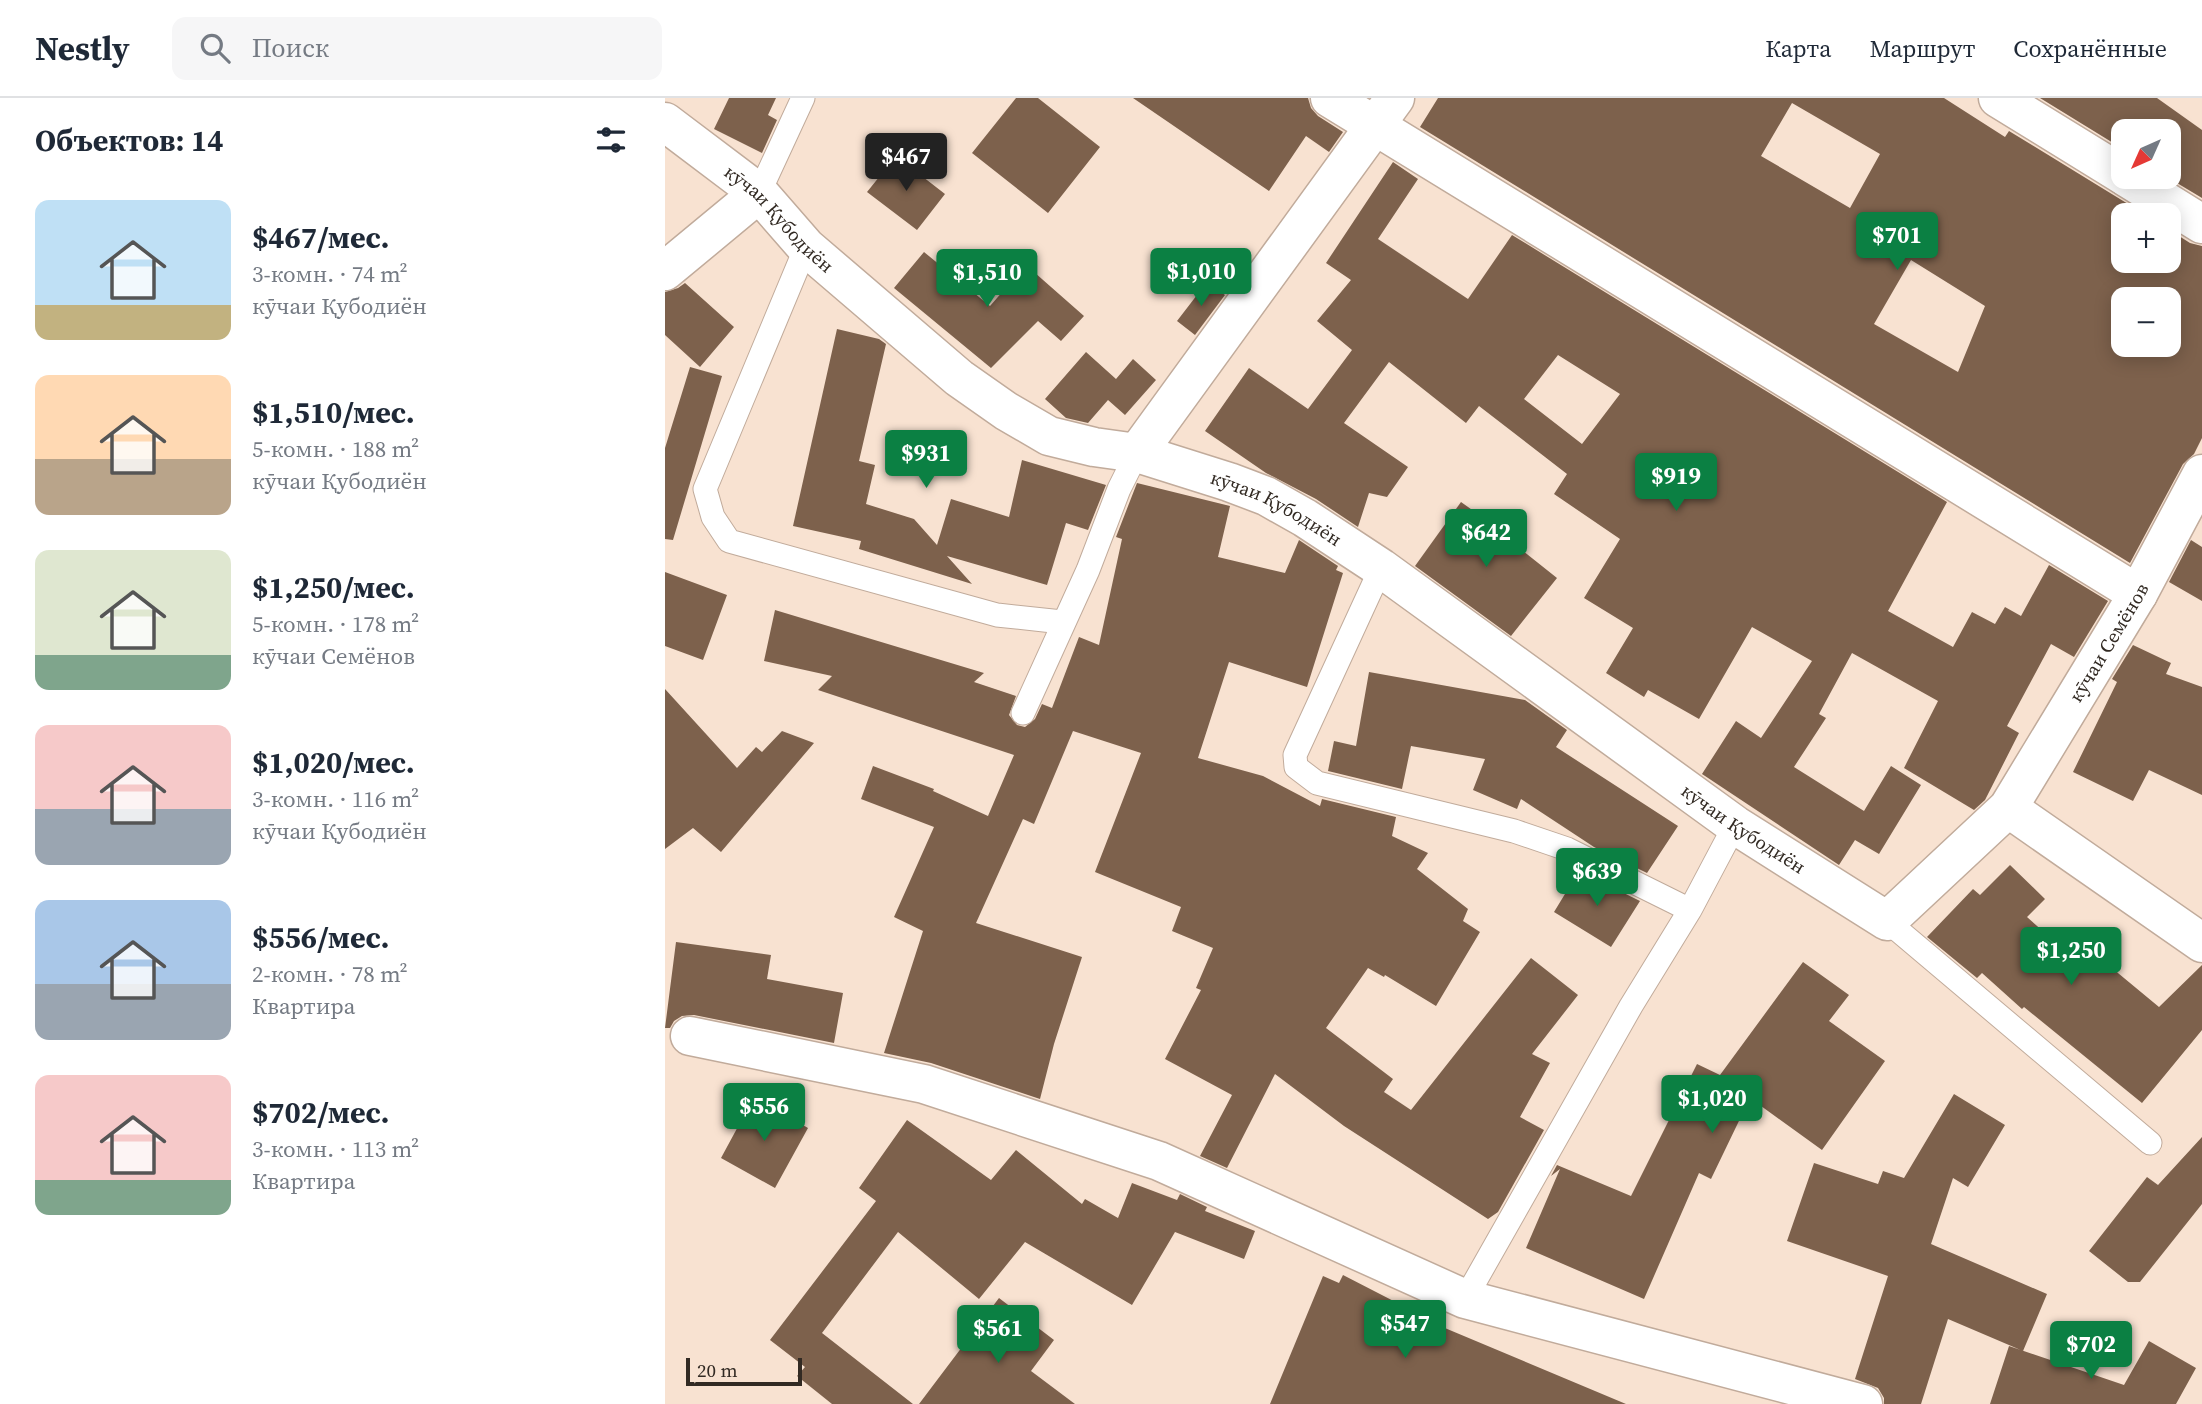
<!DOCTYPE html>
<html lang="ru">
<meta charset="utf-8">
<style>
:root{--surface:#fff;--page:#f6f6f7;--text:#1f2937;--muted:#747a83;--line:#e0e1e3;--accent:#0b8043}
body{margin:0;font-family:"Source Serif 4",serif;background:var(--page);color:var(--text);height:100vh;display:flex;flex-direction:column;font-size:26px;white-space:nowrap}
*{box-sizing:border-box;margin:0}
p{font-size:23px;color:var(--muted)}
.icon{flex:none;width:38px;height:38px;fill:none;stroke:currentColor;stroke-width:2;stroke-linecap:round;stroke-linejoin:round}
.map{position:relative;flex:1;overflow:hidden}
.sheet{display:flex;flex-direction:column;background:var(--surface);width:665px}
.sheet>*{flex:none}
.needle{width:46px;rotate:225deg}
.fabs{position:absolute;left:1446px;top:21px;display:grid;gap:14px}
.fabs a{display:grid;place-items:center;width:70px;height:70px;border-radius:14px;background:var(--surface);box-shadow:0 4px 18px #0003;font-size:35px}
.scale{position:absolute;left:21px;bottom:18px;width:116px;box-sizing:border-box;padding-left:7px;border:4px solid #322a23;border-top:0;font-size:19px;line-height:24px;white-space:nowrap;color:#322a23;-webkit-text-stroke:5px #f8e2d1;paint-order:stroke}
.price{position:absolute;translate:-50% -60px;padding:0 16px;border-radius:7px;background:var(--accent);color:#fff;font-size:23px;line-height:46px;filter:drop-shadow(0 2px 4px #0008)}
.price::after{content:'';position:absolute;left:50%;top:42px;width:21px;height:16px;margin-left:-10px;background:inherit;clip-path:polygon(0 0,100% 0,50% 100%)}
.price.current{background:#222;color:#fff}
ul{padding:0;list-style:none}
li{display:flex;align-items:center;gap:21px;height:175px;padding:0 35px}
li span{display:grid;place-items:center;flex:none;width:196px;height:140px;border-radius:14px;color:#555}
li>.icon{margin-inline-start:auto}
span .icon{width:84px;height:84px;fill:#fffc;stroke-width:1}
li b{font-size:30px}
h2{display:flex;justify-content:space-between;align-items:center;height:84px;padding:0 35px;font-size:30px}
header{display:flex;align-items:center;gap:42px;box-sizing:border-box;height:98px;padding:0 35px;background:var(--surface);border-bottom:2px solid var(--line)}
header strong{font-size:33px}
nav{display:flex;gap:38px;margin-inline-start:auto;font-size:24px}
.search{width:490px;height:63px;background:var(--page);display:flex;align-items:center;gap:18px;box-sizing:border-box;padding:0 24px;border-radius:14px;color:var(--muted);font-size:26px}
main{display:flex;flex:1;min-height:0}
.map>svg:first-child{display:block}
.building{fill:#7d614c;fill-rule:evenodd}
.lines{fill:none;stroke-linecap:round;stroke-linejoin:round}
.service-casing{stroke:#c1ab9b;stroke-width:25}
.minor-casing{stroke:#c1ab9b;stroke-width:41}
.service{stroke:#fff;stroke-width:23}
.minor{stroke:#fff;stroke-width:38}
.labels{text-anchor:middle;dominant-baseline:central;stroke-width:7;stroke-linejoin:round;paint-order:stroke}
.street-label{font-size:19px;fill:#322a23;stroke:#f8e2d1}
</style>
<header>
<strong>Nestly</strong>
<div class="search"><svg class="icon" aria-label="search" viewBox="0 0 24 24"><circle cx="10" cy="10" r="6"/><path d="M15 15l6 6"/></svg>Поиск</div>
<nav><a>Карта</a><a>Маршрут</a><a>Сохранённые</a></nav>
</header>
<main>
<section class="sheet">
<h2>Объектов: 14<svg class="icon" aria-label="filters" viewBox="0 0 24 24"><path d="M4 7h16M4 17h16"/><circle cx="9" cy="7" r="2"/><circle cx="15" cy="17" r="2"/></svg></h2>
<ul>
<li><span style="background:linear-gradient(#bfe0f5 75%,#c2b280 0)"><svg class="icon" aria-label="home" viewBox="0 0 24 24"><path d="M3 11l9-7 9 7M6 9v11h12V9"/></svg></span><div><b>$467/мес.</b><p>3-комн. · 74 m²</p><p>кӯчаи Қубодиён</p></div></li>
<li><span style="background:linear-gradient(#ffd9b3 60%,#b9a48a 0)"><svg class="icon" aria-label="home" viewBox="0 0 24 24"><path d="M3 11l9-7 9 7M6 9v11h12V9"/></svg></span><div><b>$1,510/мес.</b><p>5-комн. · 188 m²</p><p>кӯчаи Қубодиён</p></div></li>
<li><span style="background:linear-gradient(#dfe7d0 75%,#7fa58c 0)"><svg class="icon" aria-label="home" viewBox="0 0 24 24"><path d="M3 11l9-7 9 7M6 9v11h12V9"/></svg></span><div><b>$1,250/мес.</b><p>5-комн. · 178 m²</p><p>кӯчаи Семёнов</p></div></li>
<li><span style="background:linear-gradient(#f6c9c9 60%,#9aa5b1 0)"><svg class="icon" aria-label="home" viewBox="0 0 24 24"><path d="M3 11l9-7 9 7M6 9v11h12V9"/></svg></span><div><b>$1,020/мес.</b><p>3-комн. · 116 m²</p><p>кӯчаи Қубодиён</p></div></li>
<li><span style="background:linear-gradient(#a9c7e8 60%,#9aa5b1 0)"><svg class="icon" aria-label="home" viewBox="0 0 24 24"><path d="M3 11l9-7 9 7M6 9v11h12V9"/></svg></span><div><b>$556/мес.</b><p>2-комн. · 78 m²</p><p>Квартира</p></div></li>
<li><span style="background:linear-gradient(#f6c9c9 75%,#7fa58c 0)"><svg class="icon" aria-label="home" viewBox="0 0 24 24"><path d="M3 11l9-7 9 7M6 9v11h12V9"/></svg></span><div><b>$702/мес.</b><p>3-комн. · 113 m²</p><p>Квартира</p></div></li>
</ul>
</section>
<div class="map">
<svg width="1537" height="1306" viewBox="0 0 1537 1306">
<rect width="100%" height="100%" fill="#f8e2d1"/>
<path class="building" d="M64 0H111L103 17 112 22 97 55 49 31Z
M351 0H373L435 49 383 115 307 55Z
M468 0H643L646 10 653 18 678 34 664 54 641 38 604 93Z
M773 0H1279L1340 39 1344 33 1481 117H1458V163H1503V131L1525 145 1537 148V340L1529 356 1518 366 1465 465 755 29ZM1127 5 1215 56 1185 110 1096 58ZM1246 162 1320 208 1293 274 1209 226ZM1458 201H1503V247H1458Z
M1375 0H1492L1537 32V100L1502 79 1503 33H1458V51Z
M231 58 280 96 252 132 202 94Z
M728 64 753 81 713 141 803 201 847 137 1282 404 1223 513 1288 549 1307 514 1330 526 1340 509 1356 518 1384 467 1443 503 1409 559 1386 546 1342 628 1354 635 1320 702 1309 712 1239 670 1273 603 1187 555 1154 616 1161 620 1129 669 1199 713 1226 668 1256 687 1214 756 1190 742 1174 767 1037 676 1071 623 1096 640 1147 563 1087 529 1034 621 983 592 979 599 941 575 968 530 919 500 955 441 889 396 902 376 814 308 801 325 724 264 679 325 743 369 722 399 704 395 693 429 651 401 601 375 540 333 584 270 643 311 687 252 652 223 686 182 661 165ZM893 257 955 296 917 346 859 301Z
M259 154 325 208 361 167 419 218 396 243 373 223 326 270 229 190Z
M542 184 560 197 530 237 512 223Z
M20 185 69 229 35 269 0 237V194L13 190Z
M172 231 214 241 221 246 194 363 210 367 201 406 249 421 272 447 286 401 344 419 357 362 441 387 423 432 401 425 382 487 282 458 307 486 194 451 196 443 128 428Z
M421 254 451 281 468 261 491 282 460 317 443 302 423 325 401 320 380 301Z
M25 269 57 278 8 442 0 441V350Z
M472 385 565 408 553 459 620 475 634 442 673 468 671 472 678 475 642 589 564 564 533 660 598 678 655 708 657 701 731 719 727 738 763 755 752 771 803 811 798 823 815 834 771 908 720 877 719 879 703 870 661 930 728 981 719 994 746 1012 866 860 913 897 867 956 885 965 855 1019 879 1032 833 1114 823 1121 679 1028 610 976 562 1070 535 1058 567 997 500 961 536 892 531 890 548 850 507 833 516 809 430 774 476 655 408 633 369 726 358 721 311 825 417 859 389 946 375 1001 266 965 219 955 258 833 229 819 269 729 196 701 208 668 269 691 268 693 323 718 349 657 153 592 167 578 99 563 110 512 319 575 309 584 351 598 344 617 352 627 360 629 370 621 377 606 387 610 414 539 434 547 457 441 451 439Z
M796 404 855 446 853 449 892 480 846 538 750 468Z
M1526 442 1537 449V503L1504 484Z
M0 474 62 497 38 562 0 548Z
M1468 547 1506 565 1501 576 1537 589V697L1484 672 1468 703 1408 674 1452 584 1447 581Z
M704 574 860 602 902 632 891 649 1013 728 982 775 929 749 856 701 852 711 808 692 820 661 746 648 737 691 663 673 669 643 691 648Z
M0 591 72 670 91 649 97 654 117 633 149 645 56 754 28 730 0 751Z
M1345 767 1380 801 1362 819 1419 870 1430 856 1494 909 1537 867V932L1477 1005 1359 909 1357 911 1317 875 1312 880 1262 839 1308 791 1315 797Z
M914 773 975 803 946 849 889 814Z
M11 844 106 857 102 881 178 895 169 945 29 917 17 918 9 923 5 930H0Z
M1138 864 1184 897 1164 923 1220 963 1157 1052 1085 1000 1046 1081 1034 1075 979 1201 861 1150 895 1071 886 1078 892 1067 966 1098 1032 966 1055 977Z
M1289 996 1340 1027 1303 1089 1288 1080 1266 1146 1382 1196 1358 1253 1283 1221 1256 1306H1219V1300L1213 1290 1190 1281 1223 1178 1122 1143 1149 1065 1213 1086 1218 1073 1239 1080Z
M89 999 143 1030 110 1090 56 1060Z
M242 1022 326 1082 351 1052 417 1106 420 1101 453 1120 467 1085 512 1102 515 1096 542 1109 540 1113 590 1133 579 1161 510 1134 467 1207 360 1144 314 1201 233 1134 157 1235 248 1306H167L132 1278 140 1269 105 1242 211 1103 194 1090Z
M1537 1039V1106L1475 1184H1463L1424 1153 1482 1079 1493 1087Z
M678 1177 746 1212 744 1215 961 1306H605L658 1178 674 1185Z
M334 1200 389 1242 366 1273 410 1306H254Z
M1484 1243 1531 1270 1511 1306H1325L1344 1248 1459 1287Z"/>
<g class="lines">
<g class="service-casing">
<path id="service" d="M94 95 138 0
M141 149 40 391 48 419 64 443 332 517 397 524
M716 470 630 657 631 669 652 685 849 733 902 751 1025 812
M358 615 423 472 454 391 472 355
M1222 823 1485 1045
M800 1201 966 908 1025 812 1070 727"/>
</g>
<g class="minor-casing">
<g id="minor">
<path d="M665 0 1473 496"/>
<path d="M1333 0 1458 77"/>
<path id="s1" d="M0 24 94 95 141 149 294 280 341 313 384 338 429 349 472 355 564 384 601 398 640 420 716 470 1070 727 1222 823 1343 710 1473 496 1537 376"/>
<path d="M1461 79 1537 126"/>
<path d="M0 173 94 95"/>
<path d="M472 355 730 0"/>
<path d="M1343 710 1537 845"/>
<path d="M25 938 259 986 494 1063 800 1201 1198 1306"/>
</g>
</g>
<use href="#service" class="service"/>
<use href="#minor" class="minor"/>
</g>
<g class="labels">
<g class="street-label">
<text stroke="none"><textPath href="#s1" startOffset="150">кӯчаи Қубодиён</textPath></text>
<text stroke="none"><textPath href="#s1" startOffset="738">кӯчаи Қубодиён</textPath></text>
<text stroke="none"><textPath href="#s1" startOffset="1836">кӯчаи Семёнов</textPath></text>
<text stroke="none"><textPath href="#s1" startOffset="1306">кӯчаи Қубодиён</textPath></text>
</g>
</g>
</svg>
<div class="fabs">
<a><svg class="needle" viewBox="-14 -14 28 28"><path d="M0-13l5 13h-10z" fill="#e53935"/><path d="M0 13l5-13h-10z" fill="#747a83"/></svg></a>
<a>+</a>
<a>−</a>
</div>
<div class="scale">20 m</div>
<b class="price current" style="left:241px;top:95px">$467</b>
<b class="price" style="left:1232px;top:174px">$701</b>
<b class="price" style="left:536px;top:210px">$1,010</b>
<b class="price" style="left:322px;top:211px">$1,510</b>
<b class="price" style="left:261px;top:392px">$931</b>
<b class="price" style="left:1011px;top:415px">$919</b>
<b class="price" style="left:821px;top:471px">$642</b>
<b class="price" style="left:932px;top:810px">$639</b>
<b class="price" style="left:1406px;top:889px">$1,250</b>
<b class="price" style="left:1047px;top:1037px">$1,020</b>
<b class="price" style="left:99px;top:1045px">$556</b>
<b class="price" style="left:740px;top:1262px">$547</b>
<b class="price" style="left:333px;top:1267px">$561</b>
<b class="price" style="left:1426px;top:1283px">$702</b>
</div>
</main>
